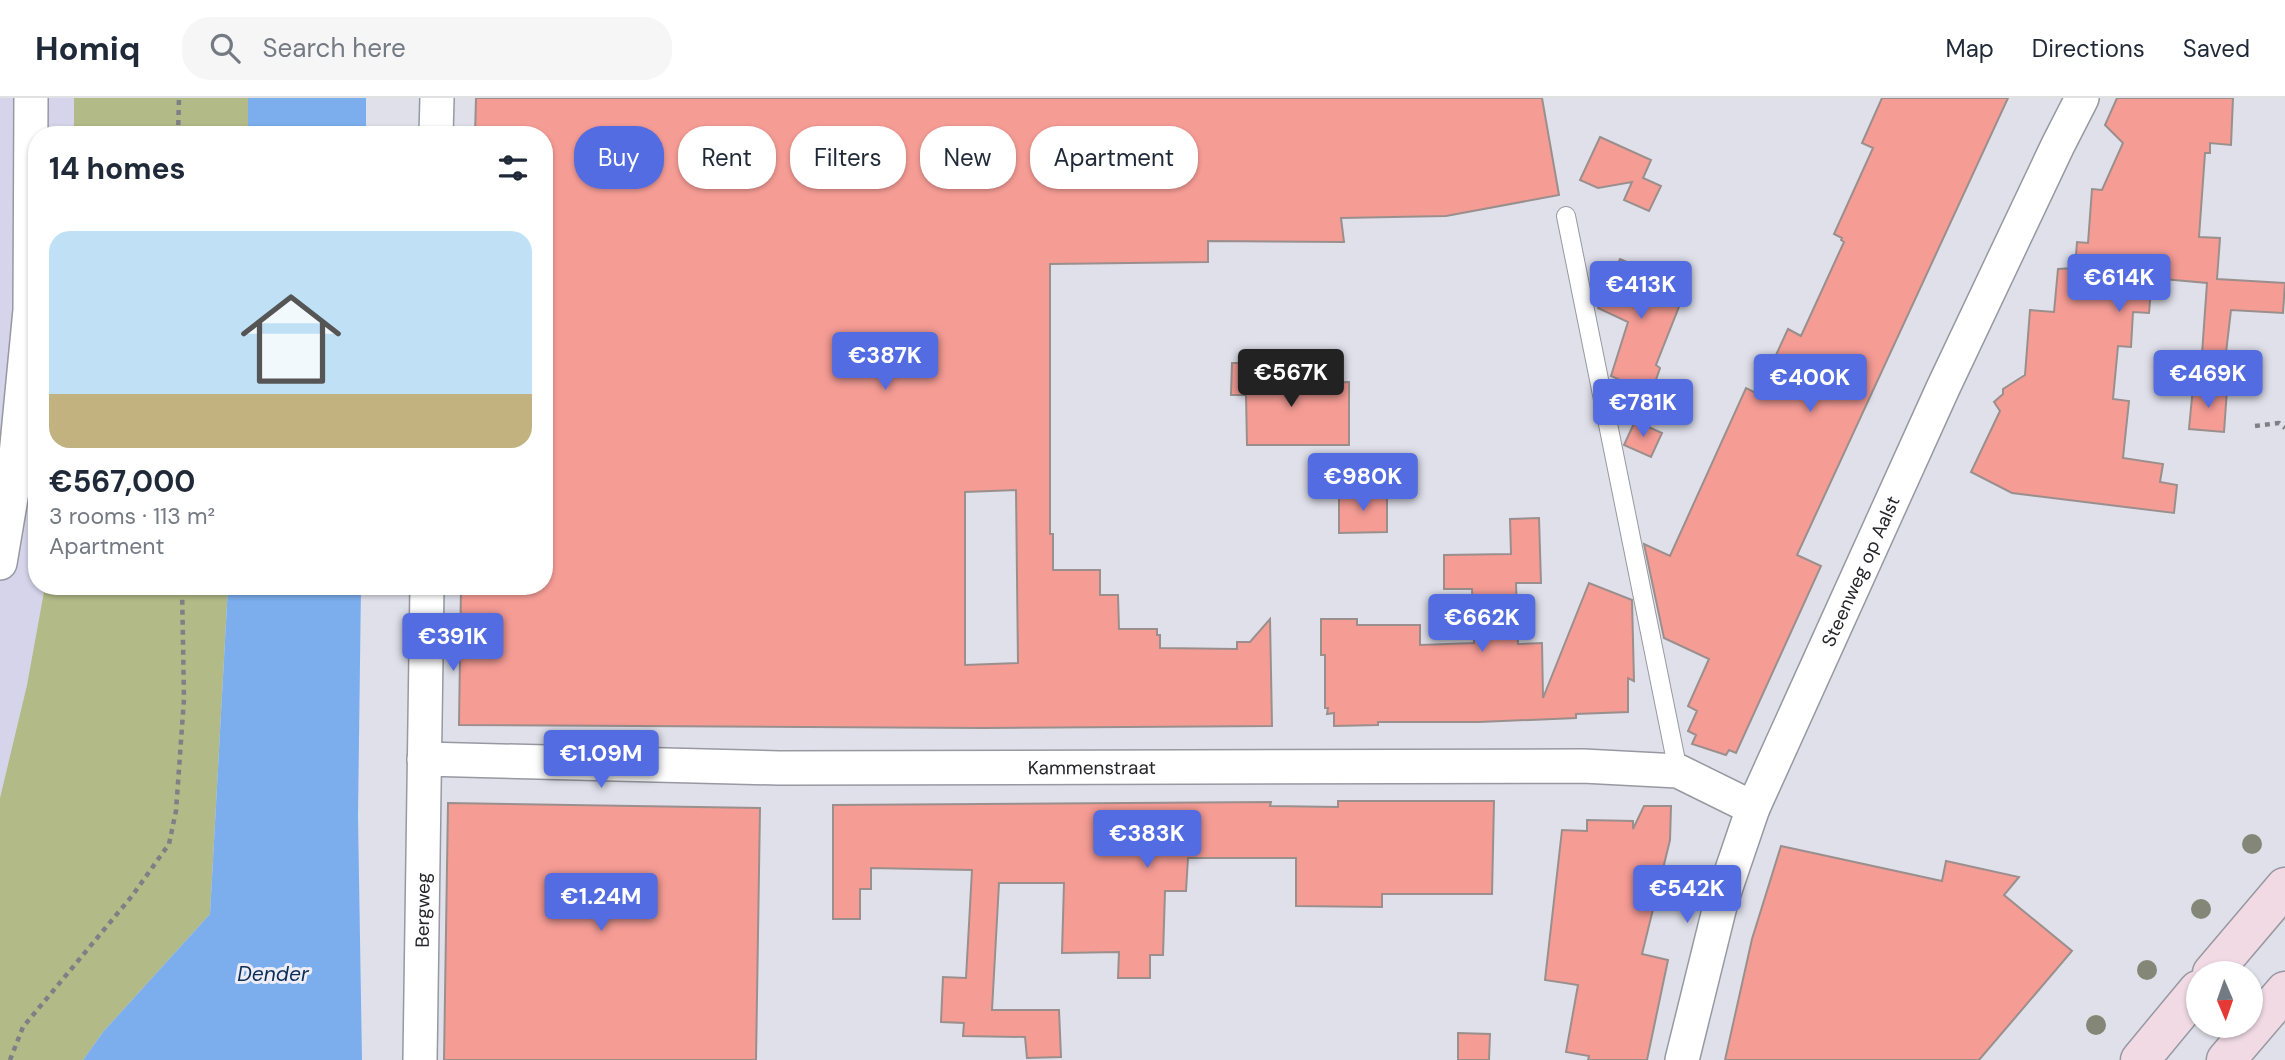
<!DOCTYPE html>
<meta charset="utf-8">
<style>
:root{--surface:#fff;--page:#f6f6f7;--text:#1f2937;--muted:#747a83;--line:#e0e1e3;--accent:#546ce1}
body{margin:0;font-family:"DM Sans",sans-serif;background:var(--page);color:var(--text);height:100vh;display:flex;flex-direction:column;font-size:26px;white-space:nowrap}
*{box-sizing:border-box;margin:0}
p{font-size:23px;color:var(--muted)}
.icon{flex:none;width:38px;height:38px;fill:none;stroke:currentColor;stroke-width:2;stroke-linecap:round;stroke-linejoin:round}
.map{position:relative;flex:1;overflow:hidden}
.panel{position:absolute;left:28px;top:28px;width:525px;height:469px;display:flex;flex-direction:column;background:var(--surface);border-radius:28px;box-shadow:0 2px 5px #0004}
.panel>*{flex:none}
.banner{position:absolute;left:574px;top:28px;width:665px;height:63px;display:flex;gap:14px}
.needle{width:46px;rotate:178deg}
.controls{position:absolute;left:2186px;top:863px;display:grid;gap:14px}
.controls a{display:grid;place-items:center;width:77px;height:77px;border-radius:50%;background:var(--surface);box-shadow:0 2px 5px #0004;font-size:35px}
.price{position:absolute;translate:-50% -60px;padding:0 16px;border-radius:7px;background:var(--accent);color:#fff;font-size:23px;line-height:46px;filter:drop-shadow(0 2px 4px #0008)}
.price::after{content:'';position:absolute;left:50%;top:42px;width:21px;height:16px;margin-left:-10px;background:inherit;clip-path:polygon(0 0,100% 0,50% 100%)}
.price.selected{background:#222;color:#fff}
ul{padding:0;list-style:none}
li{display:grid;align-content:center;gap:14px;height:371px;padding:0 21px}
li+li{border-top:2px solid var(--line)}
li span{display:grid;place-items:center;height:217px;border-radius:21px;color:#555}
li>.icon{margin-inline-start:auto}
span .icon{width:126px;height:126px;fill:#fffc;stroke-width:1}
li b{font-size:30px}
h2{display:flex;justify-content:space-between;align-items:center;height:84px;padding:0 21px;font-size:30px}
.pill{padding:0 24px;border-radius:28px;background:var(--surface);box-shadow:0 2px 5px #0004;font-size:24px;line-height:63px}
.pill.selected{background:var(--accent);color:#fff}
header{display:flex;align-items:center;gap:42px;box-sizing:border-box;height:98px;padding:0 35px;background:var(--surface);border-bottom:2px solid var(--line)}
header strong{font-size:33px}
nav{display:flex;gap:38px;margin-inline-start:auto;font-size:24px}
.search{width:490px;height:63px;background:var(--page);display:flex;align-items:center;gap:18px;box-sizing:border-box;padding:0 24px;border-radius:28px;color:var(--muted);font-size:26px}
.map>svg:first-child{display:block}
.industrial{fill:#d6d4ea}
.green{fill:#b2ba87}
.water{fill:#7caeed}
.building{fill:#f59c95;stroke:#9a8f8d;stroke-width:2;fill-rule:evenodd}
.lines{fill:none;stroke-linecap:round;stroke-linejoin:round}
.service-casing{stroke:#9798a1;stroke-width:20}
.minor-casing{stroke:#9798a1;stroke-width:36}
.secondary-casing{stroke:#9798a1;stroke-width:41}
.path{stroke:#7f7f86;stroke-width:4.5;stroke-dasharray:5 5;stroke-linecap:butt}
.service{stroke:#fff;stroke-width:18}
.minor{stroke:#fff;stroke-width:33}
.secondary{stroke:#f1dae4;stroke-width:38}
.tree{fill:#848778}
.labels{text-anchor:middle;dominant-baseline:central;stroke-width:6;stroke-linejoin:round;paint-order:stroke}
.street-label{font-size:19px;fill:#26262a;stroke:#ecedf7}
.water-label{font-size:21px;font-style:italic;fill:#0b2d55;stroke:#ecedf7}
</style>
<header>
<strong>Homiq</strong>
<div class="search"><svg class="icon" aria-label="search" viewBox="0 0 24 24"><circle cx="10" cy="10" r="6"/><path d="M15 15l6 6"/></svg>Search here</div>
<nav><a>Map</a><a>Directions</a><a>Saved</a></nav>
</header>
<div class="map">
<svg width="2285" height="962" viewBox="0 0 2285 962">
<rect width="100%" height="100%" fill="#dfe0ea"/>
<path class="industrial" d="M0 0H74V37H37V488H45L27 587 0 700Z"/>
<path class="green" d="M74 0H248V37H74Z
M45 488H228L210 816 103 934 83 962H0V700L27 587Z"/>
<path class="water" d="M248 0H366V37H248Z
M228 488H361L358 718 362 962H83L103 934 210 816Z"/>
<path class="building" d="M476 0H1542L1559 97 1446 118 1341 120 1344 144 1208 143V164L1050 166V436H1053V472H1100V497H1118L1119 531H1157V537H1160V550L1237 551V544H1250L1270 521 1272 628 983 630 459 627 461 488H544V37H475ZM1016 392 1018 565 965 567V394Z
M1882 0H2008L1797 457 1821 468 1736 655 1729 652 1726 657 1692 646 1696 637 1688 633 1697 613 1688 608 1709 561 1664 540 1644 446 1670 458 1746 290 1758 296 1788 231 1801 238 1844 144 1841 142 1842 140 1834 136 1873 50 1862 45Z
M2117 0H2233L2231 47 2210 45V55H2205L2199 139 2220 140 2217 181 2285 185 2283 215 2231 212 2224 272 2201 270 2207 185 2152 180 2149 215 2133 214 2131 249 2118 248 2113 301 2129 303 2123 360 2163 366 2160 384 2177 387 2174 415 2012 395 1971 374 2000 313 1994 304 2003 296V291L2025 277 2030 212 2054 214 2058 171 2075 170 2077 144 2088 145 2092 91 2102 92 2123 45 2105 27Z
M1600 39 1651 62 1643 80 1661 88 1649 113 1624 102 1632 84 1598 90 1580 82Z
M1620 161 1686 191 1656 267 1660 270 1651 296 1611 278 1628 224 1598 210Z
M1232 265H1271V286L1349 284V347H1247L1246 297H1231Z
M2193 289 2227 292 2224 334 2189 331Z
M1635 323 1662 335 1651 359 1624 347Z
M1387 395V434L1339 435V396Z
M1539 420 1541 485H1516L1518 546 1542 545 1543 600 1589 485 1632 502 1634 583 1628 580V614L1576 616V620L1479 624H1378V627L1334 628V615L1327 616 1328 610H1325V557H1321V521H1357V527H1420V547L1474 545 1472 491H1444V457L1511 456 1510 421Z
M1338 703H1494L1492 796H1382V809L1296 808V760H1188L1186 793H1165L1163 857H1150V880H1118L1119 854 1062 855 1064 785H999L992 912H1059L1061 959 1027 960 1025 939 963 938 964 925 941 924 943 879 966 880 972 772 871 770V791H860V821H833V707L1271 704 1270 708 1338 709Z
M448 705 760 710 756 962H444Z
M1644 708H1671L1670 742 1642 856 1668 862 1647 962H1588L1589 958 1566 954 1578 887 1545 882 1562 732 1587 733V722L1633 723V731Z
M1781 748 1942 783 1946 763 2019 779 2004 797 2072 853 1979 962H1725L1752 841Z
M1458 935 1490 936 1489 962H1458Z"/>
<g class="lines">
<g class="service-casing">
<path id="service" d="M1566 118 1678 673"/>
</g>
<g class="minor-casing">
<g id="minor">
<path d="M436 37 437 0"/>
<path d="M0 465 13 388 30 212 31 0"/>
<path id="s1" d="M424 661 779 670 1583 668 1678 673 1753 710"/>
<path id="s2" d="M420 962 427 488"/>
<path id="s3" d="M1682 962 1721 804 1753 710 1943 290 2058 47 2082 0"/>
</g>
</g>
<g class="secondary-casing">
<path id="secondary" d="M2212 875 2285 789
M2140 962 2198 892
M2226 962 2285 893"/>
</g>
<path class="path" d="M178 37 179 0
M2255 328 2279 325 2285 330
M10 962 23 929 132 798 169 746 176 713 184 601 182 488"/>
<use href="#service" class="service"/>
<use href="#minor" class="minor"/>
<use href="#secondary" class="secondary"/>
</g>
<g class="tree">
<circle cx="2252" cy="746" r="10"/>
<circle cx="2201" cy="811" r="10"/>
<circle cx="2147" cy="872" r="10"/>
<circle cx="2096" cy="927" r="10"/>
</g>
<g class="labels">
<g class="street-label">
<text stroke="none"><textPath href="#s3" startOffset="522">Steenweg op Aalst</textPath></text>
<text stroke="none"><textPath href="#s1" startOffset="668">Kammenstraat</textPath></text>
<text stroke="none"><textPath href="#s2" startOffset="150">Bergweg</textPath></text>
</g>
<g class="water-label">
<text x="273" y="876">Dender</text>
</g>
</g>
</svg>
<div class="controls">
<a><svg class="needle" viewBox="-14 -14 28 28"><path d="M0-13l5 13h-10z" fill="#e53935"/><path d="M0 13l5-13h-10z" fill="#747a83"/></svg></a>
</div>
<b class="price" style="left:2119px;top:216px">€614K</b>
<b class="price" style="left:1641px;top:223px">€413K</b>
<b class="price" style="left:885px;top:294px">€387K</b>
<b class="price selected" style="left:1291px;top:311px">€567K</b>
<b class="price" style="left:2208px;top:312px">€469K</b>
<b class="price" style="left:1810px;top:316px">€400K</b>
<b class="price" style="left:1643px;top:341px">€781K</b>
<b class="price" style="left:1363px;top:415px">€980K</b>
<b class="price" style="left:1482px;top:556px">€662K</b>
<b class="price" style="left:453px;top:575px">€391K</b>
<b class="price" style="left:601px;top:692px">€1.09M</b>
<b class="price" style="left:1147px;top:772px">€383K</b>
<b class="price" style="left:1687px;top:827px">€542K</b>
<b class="price" style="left:601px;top:835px">€1.24M</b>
<div class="banner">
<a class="pill selected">Buy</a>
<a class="pill">Rent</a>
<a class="pill">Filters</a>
<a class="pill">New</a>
<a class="pill">Apartment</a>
</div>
<section class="panel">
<h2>14 homes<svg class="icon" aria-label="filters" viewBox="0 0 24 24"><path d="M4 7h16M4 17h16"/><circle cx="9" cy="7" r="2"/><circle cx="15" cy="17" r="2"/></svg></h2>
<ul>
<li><span style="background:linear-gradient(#bfe0f5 75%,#c2b280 0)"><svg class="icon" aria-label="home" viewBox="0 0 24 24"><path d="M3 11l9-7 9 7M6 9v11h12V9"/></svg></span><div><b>€567,000</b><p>3 rooms · 113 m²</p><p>Apartment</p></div></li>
</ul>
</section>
</div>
